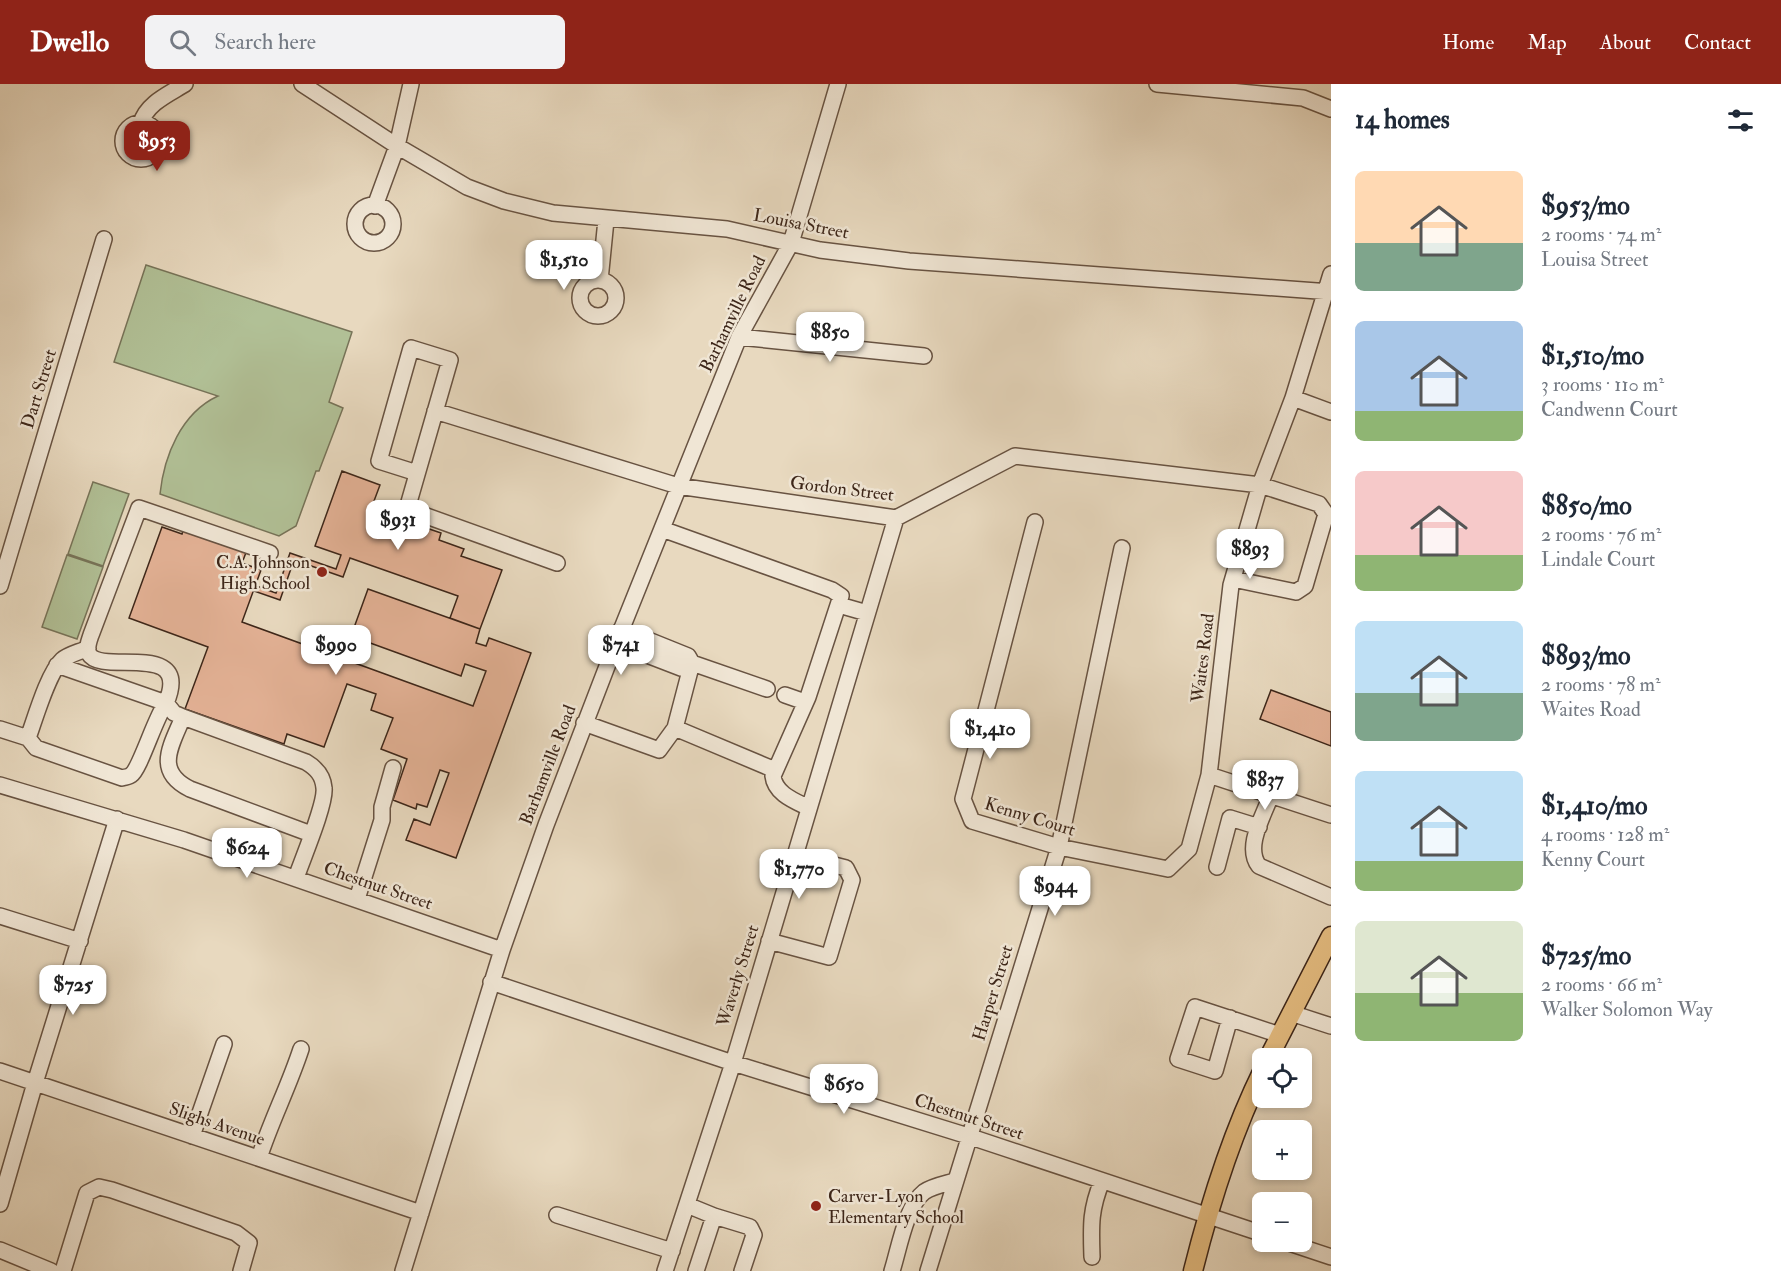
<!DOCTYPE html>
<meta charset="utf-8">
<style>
:root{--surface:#fff;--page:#f2f2f3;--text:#1f2937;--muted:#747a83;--accent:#8f2418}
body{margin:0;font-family:"IM FELL Double Pica",serif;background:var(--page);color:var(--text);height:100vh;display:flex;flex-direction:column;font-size:22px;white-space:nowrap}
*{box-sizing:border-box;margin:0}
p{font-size:20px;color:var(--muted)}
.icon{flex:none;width:33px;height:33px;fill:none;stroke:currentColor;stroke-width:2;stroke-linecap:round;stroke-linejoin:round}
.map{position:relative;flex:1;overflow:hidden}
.sheet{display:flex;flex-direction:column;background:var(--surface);width:450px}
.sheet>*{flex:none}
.tools{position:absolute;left:1252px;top:964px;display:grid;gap:12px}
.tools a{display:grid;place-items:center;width:60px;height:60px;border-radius:9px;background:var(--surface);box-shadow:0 3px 9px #0003;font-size:30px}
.price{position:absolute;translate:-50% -51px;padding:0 14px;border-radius:12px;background:#fff;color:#222;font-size:20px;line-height:39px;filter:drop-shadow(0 2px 3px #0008)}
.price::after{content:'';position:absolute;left:50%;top:36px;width:18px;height:14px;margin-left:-9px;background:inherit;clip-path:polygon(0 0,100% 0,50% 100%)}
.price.active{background:var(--accent);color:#fff}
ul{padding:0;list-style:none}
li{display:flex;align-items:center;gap:18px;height:150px;padding:0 24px}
li span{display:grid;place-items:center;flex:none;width:168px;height:120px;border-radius:9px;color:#555}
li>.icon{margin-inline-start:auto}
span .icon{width:72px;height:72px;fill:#fffc;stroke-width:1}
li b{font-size:26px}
h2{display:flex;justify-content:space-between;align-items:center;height:72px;padding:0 24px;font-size:26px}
header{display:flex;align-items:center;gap:36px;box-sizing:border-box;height:84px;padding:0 30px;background:var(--accent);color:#fff}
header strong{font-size:28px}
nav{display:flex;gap:33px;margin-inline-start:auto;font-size:21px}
.search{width:420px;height:54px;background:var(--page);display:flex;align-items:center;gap:15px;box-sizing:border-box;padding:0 21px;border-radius:9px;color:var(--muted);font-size:22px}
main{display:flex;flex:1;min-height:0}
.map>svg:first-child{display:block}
.green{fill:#b1c096;stroke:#777358;stroke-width:1.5}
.building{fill:#e4b296;stroke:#3d2619;stroke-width:1.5}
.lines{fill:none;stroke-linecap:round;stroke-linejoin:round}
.minor-casing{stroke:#685342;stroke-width:18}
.major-casing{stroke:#3d2619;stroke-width:21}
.minor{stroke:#f0e6d5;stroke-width:15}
.major{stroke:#e4bc80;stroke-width:18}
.poi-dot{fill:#8f2418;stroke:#f0e6d5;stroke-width:2}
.labels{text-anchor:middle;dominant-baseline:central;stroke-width:5;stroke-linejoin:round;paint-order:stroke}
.street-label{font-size:18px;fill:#3d2619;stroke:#f0e6d5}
.poi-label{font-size:18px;fill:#3d2619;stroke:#f0e6d5;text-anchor:end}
</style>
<header>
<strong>Dwello</strong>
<div class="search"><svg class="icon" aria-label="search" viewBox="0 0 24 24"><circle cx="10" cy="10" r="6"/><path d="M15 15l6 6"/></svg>Search here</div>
<nav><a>Home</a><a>Map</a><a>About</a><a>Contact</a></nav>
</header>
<main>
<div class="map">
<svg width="1331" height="1187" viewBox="0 0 1331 1187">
<rect width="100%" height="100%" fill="#e8d9bf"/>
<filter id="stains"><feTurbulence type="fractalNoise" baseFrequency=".00333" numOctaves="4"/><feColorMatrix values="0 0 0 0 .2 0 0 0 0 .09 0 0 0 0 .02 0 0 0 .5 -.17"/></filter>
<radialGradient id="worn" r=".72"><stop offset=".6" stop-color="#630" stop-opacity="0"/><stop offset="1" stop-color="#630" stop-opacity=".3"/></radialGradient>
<path class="green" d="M146 181 352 248 329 318 343 324 319 387H316L296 442 279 452 160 410C164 372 181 329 218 312L114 278Z
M93 398 129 410 103 482 68 470Z
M67 471 103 483 77 555 42 543Z"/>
<path class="building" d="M342 387 380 401 371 425 441 449 439 456 464 465 461 472 502 486 480 545 450 534 458 512 350 474 343 493 294 476 280 516 254 507 256 502 276 509 290 469 336 485 341 471 315 462Z
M162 443 182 450 184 443 247 466 242 479 261 486 242 538 473 622 486 587 465 580 461 592 351 552 368 505 480 545 476 559 486 562 489 554 531 569 456 774 406 756 414 735 430 741 449 689 440 686 427 723 417 720 416 725 393 716 407 675 381 665 393 634 371 626 376 610 347 600 324 663 287 650 284 660 185 625 208 563 129 534Z
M1271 606 1331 628V662L1260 635Z"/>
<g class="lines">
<g class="minor-casing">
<path id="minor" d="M302 0 397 62 467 103 504 117 553 129 727 145 820 166 909 177 1331 208
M1157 0 1303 14 1331 25
M123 57a18 18 0 1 1 36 0a18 18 0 1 1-36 0Z
M141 39C147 19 169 10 185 0
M355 140a19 19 0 1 1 38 0a19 19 0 1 1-38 0Z
M375 122 397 62 411 0
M580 214a18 18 0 1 1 36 0a18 18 0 1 1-36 0Z
M600 196 606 136
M739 253 924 272
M1293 314 1331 328
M435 327 678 402 896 434 1015 372 1260 401 1319 420 1326 430 1305 502 1296 508 1233 495
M417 389 379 377 411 264 450 276 407 425 557 479
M1035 438 963 715 972 737 1059 763 1168 785 1189 765 1209 691 1231 501 1260 401 1293 314 1331 190
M662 445 832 506 841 512 808 613 773 692C775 710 795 717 809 724
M0 502 104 155
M839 521 867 529
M616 559 681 584 692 579 688 572 621 545
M57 581 166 619C193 555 101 592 89 570 86 564 89 557 91 551L139 424 270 469
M785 611 805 618
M183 633C171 662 154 687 190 705L311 750
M584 639 659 666 675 644 775 686
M675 644 692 579 767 605
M0 645 28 654 36 664 122 694C125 693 129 693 131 691 140 685 155 634 166 619L174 629 183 633 306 678C316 684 323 691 324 704 326 720 302 776 296 794
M28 654C35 635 48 589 62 576 69 570 80 568 88 564
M1209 691 1331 731
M0 701 184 756 502 866
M1271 711C1264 731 1244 763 1259 782L1331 813
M1217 783 1230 734 1259 743
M357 815 382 736V723L393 684
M0 832 80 857
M769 857 829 873 852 796 846 784 795 771
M491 898 733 979 968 1052 1263 1150
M1291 929 1331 942
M1230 934 1215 987 1178 975 1195 923 1280 951
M0 987 421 1129
M192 1052 224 960
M259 1074C271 1037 289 1002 301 965
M0 1120 35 999 117 735
M687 1121 714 1132 696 1187
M557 1131 672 1167
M714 1132 750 1143 754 1151 742 1187
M1286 1158 1331 1173
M0 1166 51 1187
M1092 1173C1091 1142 1090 1126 1102 1097
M63 1187 87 1109 99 1103 112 1106 236 1149 249 1159 241 1187
M403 1187 502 866 546 741 616 559 739 253 791 159 838 0
M665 1187 733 979 896 434
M892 1187C899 1165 906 1122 924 1108 933 1102 945 1100 955 1097
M928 1187 1059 763 1122 464"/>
</g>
<g class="major-casing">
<path id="major" d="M1268 975 1331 852
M1193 1187C1210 1119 1232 1049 1263 986"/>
</g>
<use href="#minor" class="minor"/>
<use href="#major" class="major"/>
</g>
<g class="poi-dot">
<circle cx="322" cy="488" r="6"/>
<circle cx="816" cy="1122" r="6"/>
</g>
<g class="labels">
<g class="street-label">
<text transform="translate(801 140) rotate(11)">Louisa Street</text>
<text transform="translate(733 230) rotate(-64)">Barhamville Road</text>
<text transform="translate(39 305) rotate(-73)">Dart Street</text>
<text transform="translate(842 405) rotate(7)">Gordon Street</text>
<text transform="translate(1203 574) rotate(-83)">Waites Road</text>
<text transform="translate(548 681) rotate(-69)">Barhamville Road</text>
<text transform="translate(1030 733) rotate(17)">Kenny Court</text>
<text transform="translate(378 802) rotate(19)">Chestnut Street</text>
<text transform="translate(738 892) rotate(-73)">Waverly Street</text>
<text transform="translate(993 909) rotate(-73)">Harper Street</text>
<text transform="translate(969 1033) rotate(18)">Chestnut Street</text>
<text transform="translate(217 1040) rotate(19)">Slighs Avenue</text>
</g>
<g class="poi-label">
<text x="310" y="478">C.A. Johnson<tspan x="310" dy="21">High School</tspan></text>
<text x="828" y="1112" text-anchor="start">Carver-Lyon<tspan x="828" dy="21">Elementary School</tspan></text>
</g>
</g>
<rect width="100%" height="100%" filter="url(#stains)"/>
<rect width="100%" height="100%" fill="url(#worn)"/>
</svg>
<div class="tools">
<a><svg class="icon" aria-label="locate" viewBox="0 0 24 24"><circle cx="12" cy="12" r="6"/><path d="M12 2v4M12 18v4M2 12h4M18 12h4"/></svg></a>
<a>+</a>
<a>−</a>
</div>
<b class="price active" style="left:157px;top:88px">$953</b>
<b class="price" style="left:564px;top:207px">$1,510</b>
<b class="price" style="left:830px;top:279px">$850</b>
<b class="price" style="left:398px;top:467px">$931</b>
<b class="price" style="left:1250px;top:496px">$893</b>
<b class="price" style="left:336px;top:592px">$990</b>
<b class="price" style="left:621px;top:592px">$741</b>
<b class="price" style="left:990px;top:676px">$1,410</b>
<b class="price" style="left:1265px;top:727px">$837</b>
<b class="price" style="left:247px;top:795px">$624</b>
<b class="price" style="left:799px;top:816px">$1,770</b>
<b class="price" style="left:1055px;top:833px">$944</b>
<b class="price" style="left:73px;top:932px">$725</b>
<b class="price" style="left:844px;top:1031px">$650</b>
</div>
<section class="sheet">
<h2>14 homes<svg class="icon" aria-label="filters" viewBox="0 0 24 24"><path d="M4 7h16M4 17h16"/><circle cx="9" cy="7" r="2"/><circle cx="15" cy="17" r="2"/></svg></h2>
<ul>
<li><span style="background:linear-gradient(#ffd9b3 60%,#7fa58c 0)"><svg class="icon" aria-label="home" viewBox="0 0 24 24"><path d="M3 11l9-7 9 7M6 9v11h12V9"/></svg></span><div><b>$953/mo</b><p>2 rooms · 74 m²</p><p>Louisa Street</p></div></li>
<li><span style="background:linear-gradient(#a9c7e8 75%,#8fb573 0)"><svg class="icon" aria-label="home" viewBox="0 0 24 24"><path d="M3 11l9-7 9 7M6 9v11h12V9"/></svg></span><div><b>$1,510/mo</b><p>3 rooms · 110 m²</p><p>Candwenn Court</p></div></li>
<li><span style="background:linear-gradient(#f6c9c9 70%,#8fb573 0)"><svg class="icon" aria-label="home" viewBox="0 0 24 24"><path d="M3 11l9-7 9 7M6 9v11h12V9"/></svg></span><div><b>$850/mo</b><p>2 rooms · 76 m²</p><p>Lindale Court</p></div></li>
<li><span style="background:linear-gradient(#bfe0f5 60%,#7fa58c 0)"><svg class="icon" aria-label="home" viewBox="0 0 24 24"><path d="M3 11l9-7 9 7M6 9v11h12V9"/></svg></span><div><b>$893/mo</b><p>2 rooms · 78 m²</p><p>Waites Road</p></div></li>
<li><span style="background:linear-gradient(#bfe0f5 75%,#8fb573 0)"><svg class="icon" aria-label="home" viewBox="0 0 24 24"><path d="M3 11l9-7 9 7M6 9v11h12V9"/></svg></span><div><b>$1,410/mo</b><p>4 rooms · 128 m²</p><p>Kenny Court</p></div></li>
<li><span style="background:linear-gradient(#dfe7d0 60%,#8fb573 0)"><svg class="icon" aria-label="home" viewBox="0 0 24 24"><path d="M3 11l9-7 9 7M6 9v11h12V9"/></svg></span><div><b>$725/mo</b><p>2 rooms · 66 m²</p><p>Walker Solomon Way</p></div></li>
</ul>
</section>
</main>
